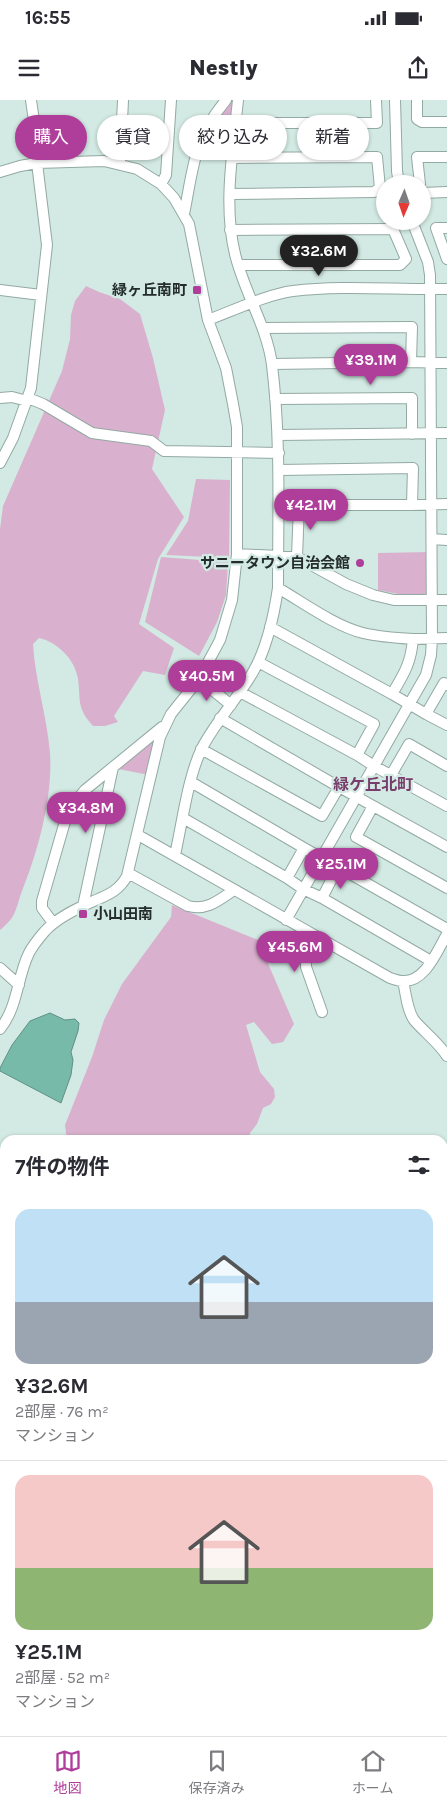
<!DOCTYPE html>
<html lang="ja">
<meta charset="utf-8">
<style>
:root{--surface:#fff;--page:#f7f7f7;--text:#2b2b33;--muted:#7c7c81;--line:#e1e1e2;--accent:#af3e9a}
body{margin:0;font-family:Karla,"Noto Sans JP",sans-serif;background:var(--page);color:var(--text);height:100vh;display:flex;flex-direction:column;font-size:19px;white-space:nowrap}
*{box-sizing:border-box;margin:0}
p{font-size:16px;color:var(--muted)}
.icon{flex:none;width:28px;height:28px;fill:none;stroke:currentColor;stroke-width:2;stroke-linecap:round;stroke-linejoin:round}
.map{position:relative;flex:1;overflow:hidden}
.sheet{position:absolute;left:0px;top:1035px;width:448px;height:601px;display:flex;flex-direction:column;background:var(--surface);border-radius:15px 15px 0 0;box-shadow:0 1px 4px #0004}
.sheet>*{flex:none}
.top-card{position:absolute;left:15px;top:15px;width:418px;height:45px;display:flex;gap:10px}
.needle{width:32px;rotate:182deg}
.tools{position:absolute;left:376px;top:75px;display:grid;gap:10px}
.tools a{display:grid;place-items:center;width:55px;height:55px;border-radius:50%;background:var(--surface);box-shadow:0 1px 4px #0004;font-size:25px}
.price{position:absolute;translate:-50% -42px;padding:0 11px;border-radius:18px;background:var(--accent);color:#fff;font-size:16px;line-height:32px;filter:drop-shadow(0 1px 2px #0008)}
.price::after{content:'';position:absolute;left:50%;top:30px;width:15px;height:11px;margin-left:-8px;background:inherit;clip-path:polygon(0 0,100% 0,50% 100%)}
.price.active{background:#222;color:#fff}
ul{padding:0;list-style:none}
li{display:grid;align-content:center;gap:10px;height:265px;padding:0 15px}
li+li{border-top:1px solid var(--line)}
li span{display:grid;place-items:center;height:155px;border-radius:15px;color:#555}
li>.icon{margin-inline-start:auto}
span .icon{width:90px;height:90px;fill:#fffc;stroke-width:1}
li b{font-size:21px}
h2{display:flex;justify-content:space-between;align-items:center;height:60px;padding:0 15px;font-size:21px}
.chip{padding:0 18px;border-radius:22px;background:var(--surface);box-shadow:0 1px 4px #0004;font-size:18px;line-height:45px}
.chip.active{background:var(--accent);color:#fff}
.status{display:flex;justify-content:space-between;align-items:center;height:35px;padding:0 25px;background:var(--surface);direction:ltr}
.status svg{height:14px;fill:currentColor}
header{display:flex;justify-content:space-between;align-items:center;height:65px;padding:0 15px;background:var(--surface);font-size:22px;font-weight:800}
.dock{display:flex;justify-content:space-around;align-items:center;height:70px;border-top:1px solid var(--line);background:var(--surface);font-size:14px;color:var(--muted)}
.dock a{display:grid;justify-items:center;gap:2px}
.dock .active{color:var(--accent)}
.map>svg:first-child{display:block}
.green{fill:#d9b1ce}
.water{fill:#78baaa;stroke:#5f9084}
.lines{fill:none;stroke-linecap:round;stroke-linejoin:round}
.river{stroke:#78baaa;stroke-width:12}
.minor-casing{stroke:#93a9a3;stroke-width:12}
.major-casing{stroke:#93a9a3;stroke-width:15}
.minor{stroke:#fff;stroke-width:10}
.major{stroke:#fff;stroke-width:12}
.poi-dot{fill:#af3e9a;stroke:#d2eae3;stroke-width:2}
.labels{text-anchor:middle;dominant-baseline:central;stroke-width:4.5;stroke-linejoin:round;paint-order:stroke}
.poi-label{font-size:15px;font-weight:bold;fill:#242d2b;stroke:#d2eae3;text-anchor:end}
.neighbourhood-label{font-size:16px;font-weight:bold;fill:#783e6b;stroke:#d2eae3}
</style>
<div class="status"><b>16:55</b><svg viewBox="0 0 49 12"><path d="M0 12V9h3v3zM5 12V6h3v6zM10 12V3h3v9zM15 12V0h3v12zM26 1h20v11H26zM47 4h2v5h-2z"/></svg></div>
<header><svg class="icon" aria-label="menu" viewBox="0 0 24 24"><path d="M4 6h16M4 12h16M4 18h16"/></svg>Nestly<svg class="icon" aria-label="share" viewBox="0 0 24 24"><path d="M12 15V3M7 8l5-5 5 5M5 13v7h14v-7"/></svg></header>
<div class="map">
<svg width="447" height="1636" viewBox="0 0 447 1636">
<rect width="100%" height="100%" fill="#d2eae3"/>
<path class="green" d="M230 0H236L231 36C223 35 217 32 212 25Z
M86 186 99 192 120 199 140 214 153 258 165 310 152 369 184 417 158 459 139 524 174 548 165 575 143 571 114 616 118 622 105 626H93C76 607 81 601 78 579 75 559 57 542 39 538L33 544C35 580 47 616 50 653 53 697 38 751 22 791 19 799 17 809 13 816 10 821 4 827 0 830V429L3 406 62 271 70 239 71 215 75 201Z
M196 379 230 380 229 458 166 455 188 421Z
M430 452 431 494H398L378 490V453Z
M161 457 228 462 226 495 217 522 199 556 145 522Z
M157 638 149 675 118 669 133 654Z
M172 805 258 840 294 924 283 942 272 944 254 922 246 925 260 972 274 989 275 997 271 1004 263 1008 257 1024 250 1033V1040H67L65 1025 92 957 104 920 122 884 171 817Z
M447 1543V1636H320L324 1631H442L443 1547Z"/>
<path class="water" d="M50 913 65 920 75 919 79 923 78 931 71 952 73 960 71 975 61 1003 0 971V968L12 945 30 921Z"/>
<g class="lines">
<path class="river" d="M442 1324 447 1321
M162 1636 164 1631"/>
<g class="minor-casing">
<path id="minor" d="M395 0 397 71 399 84
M417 0V19L422 22H447
M236 23H377L376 0
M120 63 123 0
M0 72 20 66 37 63 104 61 137 69 161 84 174 98 189 124 208 220 226 268 233 304 237 327V454L232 500 220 540 199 579 171 614 160 637 127 776C118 793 104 796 87 804 72 811 56 819 45 831 39 838 33 845 29 853 17 877 18 907 0 929
M161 84 166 75 171 0
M420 84 417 57H447
M422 93 447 92
M230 94 374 92 380 88 377 57 233 58
M184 114C194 65 193 40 226 0
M447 128H436L447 159
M230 130 393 129 406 159 400 165H238
M0 190 41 195
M208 220C232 211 268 194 293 191 343 185 396 190 447 189
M263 228 412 227 411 262 272 264
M411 262 447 263
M0 298 12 297 27 301
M28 298 43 304 92 333 151 341 164 351 279 353
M275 299 412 298V334
M278 335 447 333
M0 363 13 338 31 288 47 145 37 63 36 35 31 0
M279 370 413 368 412 405H279
M412 405 447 404
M432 439 447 440
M237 454 297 457 346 484 373 495 394 500H447
M297 457 299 405
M270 527 392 594C404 574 411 563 413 539 396 538 380 537 363 533 335 526 304 503 278 488
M413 539 447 538
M199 579 231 605
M447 585 444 583 426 614 447 625
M240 592 357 655 374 624 258 562
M392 594 426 614
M201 649 322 716 339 687 220 618
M357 655 374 666 447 706
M391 675 409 644 447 666
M339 687 447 747
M373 706 356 737 447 788
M183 718 287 778 304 748 191 682
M138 735 390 878C394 879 398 881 402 881 425 883 437 851 447 834
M304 748 338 767
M175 755C182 724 188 676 202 648 216 621 238 598 253 572 267 548 274 515 278 488 278 413 281 339 272 265 267 226 244 192 235 154 223 105 233 50 238 0
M128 773 188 806C207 811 219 800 234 790
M287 778 303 789 322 798
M83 806 113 667
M286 820 426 575 431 555 432 538 430 175 428 162 412 121
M53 823 42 808V801L68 711 85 690 162 627
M315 837 306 855V867L322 912
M431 861 322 798 338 767 447 829
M0 868 19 885
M403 881C406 894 407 910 414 920 425 933 438 942 447 956
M442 1186 447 1188
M442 1358 447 1356
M261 1636 266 1631"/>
</g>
<g class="major-casing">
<path id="major" d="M442 1134 447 1128
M0 1249 5 1252"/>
</g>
<use href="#minor" class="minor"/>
<use href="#major" class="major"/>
</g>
<g class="poi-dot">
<rect x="192" y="185" width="10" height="10" rx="2.5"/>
<circle cx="360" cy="463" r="5"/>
<rect x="78" y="809" width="10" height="10" rx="2.5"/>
</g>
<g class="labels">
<g class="poi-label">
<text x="187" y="190">緑ヶ丘南町</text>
<text x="350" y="463">サニータウン自治会館</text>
<text x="93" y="814" text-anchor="start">小山田南</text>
</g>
<g class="neighbourhood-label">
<text x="373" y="684">緑ケ丘北町</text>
</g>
</g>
</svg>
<div class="tools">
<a><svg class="needle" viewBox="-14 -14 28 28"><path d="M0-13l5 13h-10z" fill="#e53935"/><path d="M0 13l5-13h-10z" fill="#7c7c81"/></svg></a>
</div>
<b class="price active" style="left:319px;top:177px">¥32.6M</b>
<b class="price" style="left:371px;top:286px">¥39.1M</b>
<b class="price" style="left:311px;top:431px">¥42.1M</b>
<b class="price" style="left:207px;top:602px">¥40.5M</b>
<b class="price" style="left:86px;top:734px">¥34.8M</b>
<b class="price" style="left:341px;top:790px">¥25.1M</b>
<b class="price" style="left:295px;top:873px">¥45.6M</b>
<div class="top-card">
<a class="chip active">購入</a>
<a class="chip">賃貸</a>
<a class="chip">絞り込み</a>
<a class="chip">新着</a>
</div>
<section class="sheet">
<h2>7件の物件<svg class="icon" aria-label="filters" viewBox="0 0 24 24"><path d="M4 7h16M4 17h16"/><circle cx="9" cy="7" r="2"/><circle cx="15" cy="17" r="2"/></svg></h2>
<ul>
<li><span style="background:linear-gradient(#bfe0f5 60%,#9aa5b1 0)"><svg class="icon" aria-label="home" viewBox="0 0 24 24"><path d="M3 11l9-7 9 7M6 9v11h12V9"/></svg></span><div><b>¥32.6M</b><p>2部屋 · 76 m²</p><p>マンション</p></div></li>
<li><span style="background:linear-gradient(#f6c9c9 60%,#8fb573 0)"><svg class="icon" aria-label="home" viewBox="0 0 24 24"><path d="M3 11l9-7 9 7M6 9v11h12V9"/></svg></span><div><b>¥25.1M</b><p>2部屋 · 52 m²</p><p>マンション</p></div></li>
</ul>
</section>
</div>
<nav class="dock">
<a class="active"><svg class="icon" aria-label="map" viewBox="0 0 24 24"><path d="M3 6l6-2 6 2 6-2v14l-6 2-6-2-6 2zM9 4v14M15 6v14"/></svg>地図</a>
<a><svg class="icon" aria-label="saved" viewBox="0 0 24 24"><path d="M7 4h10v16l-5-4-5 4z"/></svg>保存済み</a>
<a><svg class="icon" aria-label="home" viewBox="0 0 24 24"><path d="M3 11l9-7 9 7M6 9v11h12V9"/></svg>ホーム</a>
</nav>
